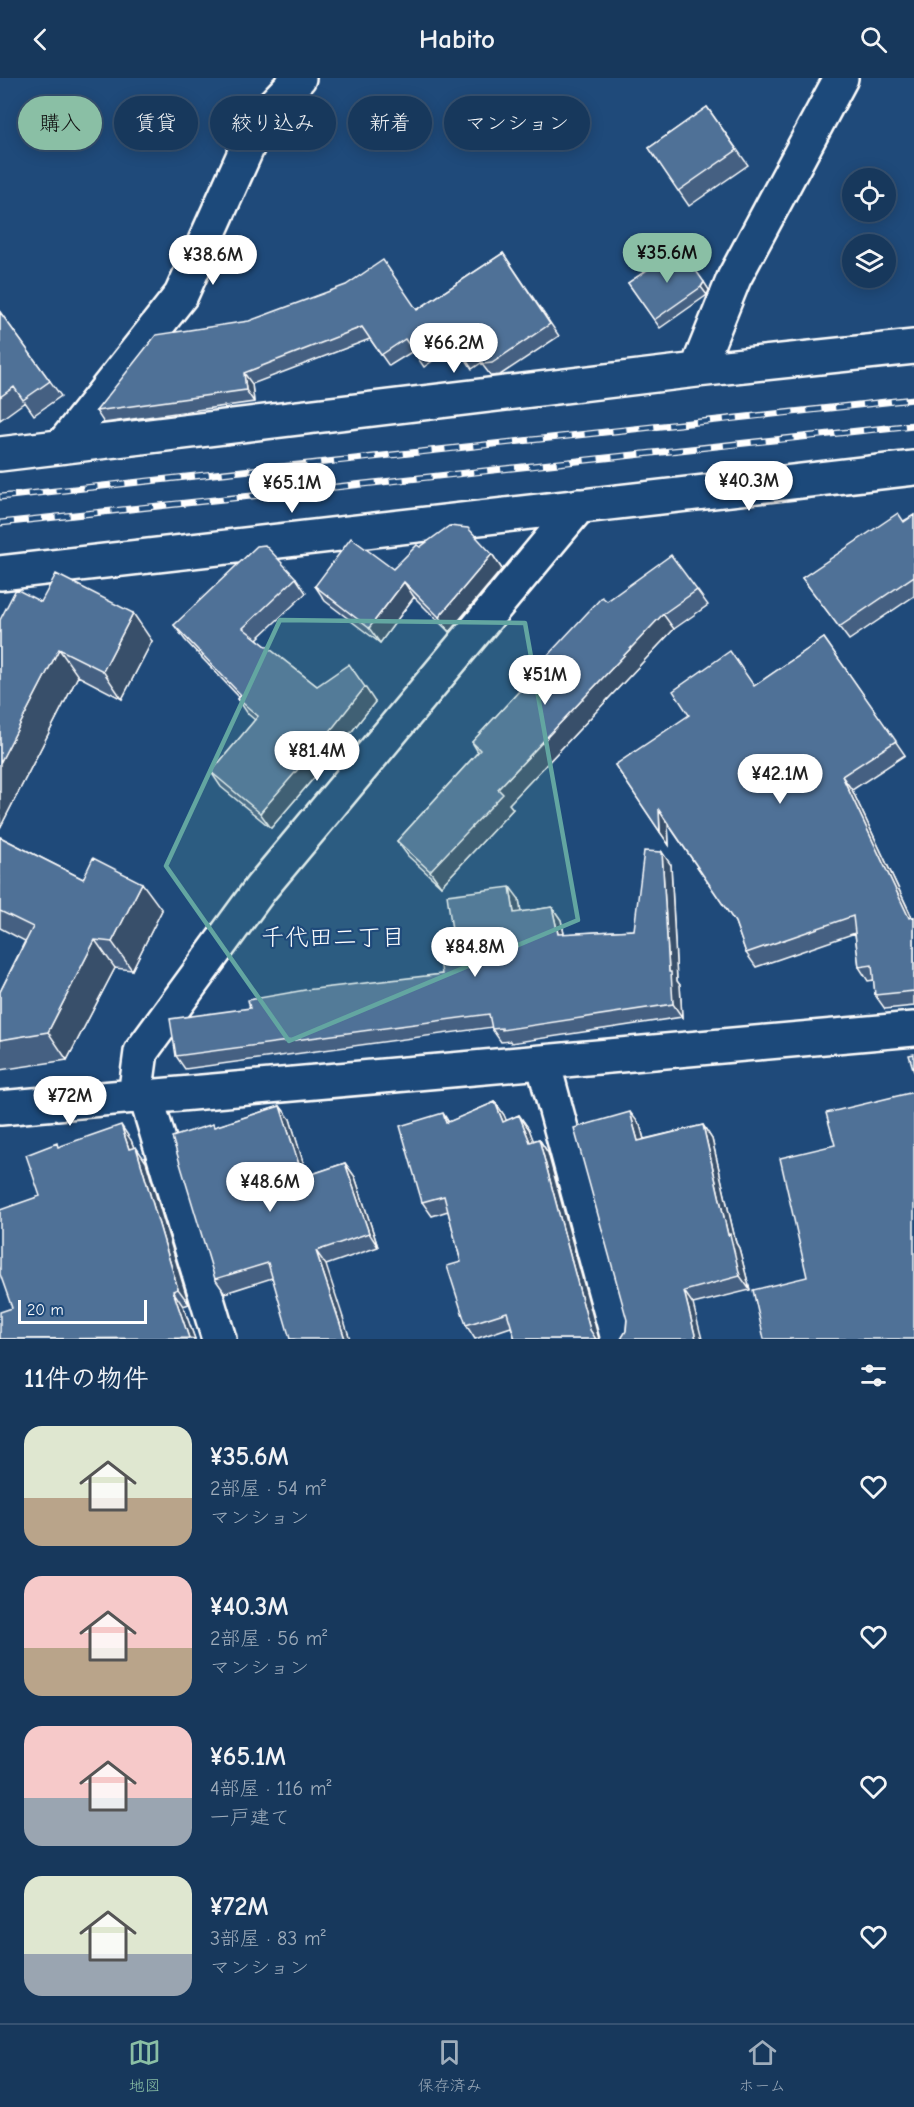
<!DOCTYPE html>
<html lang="ja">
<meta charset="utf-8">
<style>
:root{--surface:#17385c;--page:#203f62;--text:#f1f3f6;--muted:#9eacbb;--line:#365272;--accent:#8abfa5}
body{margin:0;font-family:"Comic Neue","Klee One",sans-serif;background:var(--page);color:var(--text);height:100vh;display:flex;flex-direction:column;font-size:22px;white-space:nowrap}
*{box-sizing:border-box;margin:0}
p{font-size:20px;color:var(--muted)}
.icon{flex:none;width:33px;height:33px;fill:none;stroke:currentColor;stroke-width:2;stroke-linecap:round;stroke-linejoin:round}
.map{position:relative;height:1261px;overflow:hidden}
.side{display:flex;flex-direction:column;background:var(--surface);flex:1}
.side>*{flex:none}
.top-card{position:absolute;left:18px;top:18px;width:600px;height:54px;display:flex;gap:12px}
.tools{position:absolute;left:842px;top:90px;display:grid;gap:12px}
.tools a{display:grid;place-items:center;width:54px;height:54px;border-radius:50%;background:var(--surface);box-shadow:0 3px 15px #0003,0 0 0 2px var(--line);font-size:30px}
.scale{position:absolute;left:18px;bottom:15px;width:129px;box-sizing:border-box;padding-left:6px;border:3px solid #fff;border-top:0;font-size:16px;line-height:21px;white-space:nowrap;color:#fff;-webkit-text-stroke:4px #1f4a7a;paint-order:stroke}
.price{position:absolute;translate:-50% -51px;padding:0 14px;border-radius:21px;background:#fff;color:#222;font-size:20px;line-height:39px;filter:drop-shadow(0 2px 3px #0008)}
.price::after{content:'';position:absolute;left:50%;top:36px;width:18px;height:14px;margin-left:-9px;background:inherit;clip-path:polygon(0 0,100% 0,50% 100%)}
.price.current{background:var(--accent);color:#111}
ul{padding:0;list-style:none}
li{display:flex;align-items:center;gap:18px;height:150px;padding:0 24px}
li span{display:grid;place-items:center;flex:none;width:168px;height:120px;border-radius:18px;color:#555}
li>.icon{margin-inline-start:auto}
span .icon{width:72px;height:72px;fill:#fffc;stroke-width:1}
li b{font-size:26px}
h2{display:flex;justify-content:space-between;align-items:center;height:72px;padding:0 24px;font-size:26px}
.pill{padding:0 21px;border-radius:27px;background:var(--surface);box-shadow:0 3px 15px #0003,0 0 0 2px var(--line);font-size:21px;line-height:54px}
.pill.current{background:var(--accent);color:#111}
header{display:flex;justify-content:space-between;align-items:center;height:78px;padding:0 24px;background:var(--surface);font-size:27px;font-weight:600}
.menu{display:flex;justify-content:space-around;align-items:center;height:84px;border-top:2px solid var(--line);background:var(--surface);font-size:16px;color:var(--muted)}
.menu a{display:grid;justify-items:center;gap:3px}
.menu .current{color:var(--accent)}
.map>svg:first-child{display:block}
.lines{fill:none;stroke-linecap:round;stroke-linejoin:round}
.minor-casing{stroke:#fff;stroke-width:38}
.minor{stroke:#1f4a7a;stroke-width:33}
.rail-casing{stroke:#fff;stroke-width:7}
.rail{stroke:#1f4a7a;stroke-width:4.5;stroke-dasharray:14;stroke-linecap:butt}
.wall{fill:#456182;stroke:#fff;stroke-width:1.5}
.shaded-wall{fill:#384f6a;stroke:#fff;stroke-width:1.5}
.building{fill:#507197;stroke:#fff;stroke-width:1.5}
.marked{fill:#63a6a1;fill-opacity:0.2;stroke:#63a6a1;stroke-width:4.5;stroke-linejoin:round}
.labels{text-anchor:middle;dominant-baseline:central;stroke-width:4.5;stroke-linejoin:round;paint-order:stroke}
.neighbourhood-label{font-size:24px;fill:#fff;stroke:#1f4a7a}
</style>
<header><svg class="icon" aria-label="back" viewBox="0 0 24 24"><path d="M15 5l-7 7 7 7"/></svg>Habito<svg class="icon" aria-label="search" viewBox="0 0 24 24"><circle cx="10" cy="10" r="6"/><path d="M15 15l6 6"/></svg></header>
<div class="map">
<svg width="914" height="1261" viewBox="0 0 914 1261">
<rect width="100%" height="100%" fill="#1f4a7a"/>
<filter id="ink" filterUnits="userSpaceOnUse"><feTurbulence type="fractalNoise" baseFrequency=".0167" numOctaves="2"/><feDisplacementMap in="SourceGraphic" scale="12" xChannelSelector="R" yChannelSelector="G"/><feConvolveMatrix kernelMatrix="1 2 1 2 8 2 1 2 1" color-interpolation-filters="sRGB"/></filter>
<g filter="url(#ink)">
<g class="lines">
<g class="minor-casing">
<path id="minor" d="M697 292 734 200 841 0
M62 368 181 217 260 41 299 0
M0 376 697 292 914 269
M0 495 914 390
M543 984 618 1261
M135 1018 141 974 261 810 579 428
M146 1019 219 1261
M0 1030 135 1018 146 1019 914 951"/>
</g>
<use href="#minor" class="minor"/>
<g class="rail-casing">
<path id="rail" d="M0 419 914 321
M0 445 914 347"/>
</g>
<use href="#rail" class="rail"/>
</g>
<path class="wall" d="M707 29 748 87 689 128 649 70Z
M680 170 709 212 707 217 660 250 628 205Z
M503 175 559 258 500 297 491 298 481 285 472 291 456 266 424 289 413 273 389 288 370 261 252 306 254 324 104 345 96 333 417 232Z
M0 234 61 318 34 337 25 324 0 342Z
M914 437V518L849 562 802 500Z
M420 469 492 476 502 491 449 554 414 519 380 565 325 523 315 508 393 491Z
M296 500 306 515 257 561 317 608 375 624 330 681 271 750 221 709 211 694 255 642 248 636 238 621 239 619 185 562 174 547Z
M697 512 708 527 674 551 509 726 513 731 441 808 408 778 397 763 478 674 472 664 535 596 533 593 607 523Z
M41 524 152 563 122 621 78 598 0 750V542Z
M824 560 905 677 852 712 912 839H914V928L885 931 875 917 874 902 868 903 859 889 855 855 756 889 746 875 735 844 668 746 669 767 615 687 754 608Z
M0 759 83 801 162 832 132 892 115 890 67 982 0 992V914L25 863 0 850Z
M671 787 677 903 680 907 682 939 511 965 510 963 501 964 492 951V949L185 991 176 978 250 930 442 896 453 859 519 821 521 834 552 829 561 842 564 856 634 852Z
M495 1024 504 1037 506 1043 519 1037 529 1051 533 1063 539 1061 548 1075 599 1261H515L511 1249 475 1261 466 1247 461 1184 448 1133 432 1138 422 1124 449 1044Z
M280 1028 290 1041 307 1098 345 1085 355 1099 378 1169 326 1187 272 1200 225 1215 215 1201V1049Z
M640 1047 644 1061 703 1047 712 1061 736 1165 739 1170 750 1212 693 1226 622 1260 626 1253Z
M131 1062 134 1070 146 1084 189 1226 183 1228 195 1261H0L12 1230 40 1118 59 1069Z"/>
<path class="shaded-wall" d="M704 204 709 212 707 217 701 209Z
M244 295 252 306 254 324 246 312Z
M492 476 502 491 449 554 439 539Z
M404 504 414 519 380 565 369 550Z
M133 535 152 563 122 621 103 593Z
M663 536 674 551 509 726 513 731 441 808 430 793 498 711Z
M59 571 78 598 0 750V685Z
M365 609 375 624 330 681 271 750 260 735Z
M842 698 852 712 914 844 909 840Z
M659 732 668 746 669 767 660 754Z
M662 774 671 787 677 903 680 907 682 939 673 926 669 894Z
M142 805 162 832 132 892 112 864Z
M510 809 519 821 523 848 514 835Z
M552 829 561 842 567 869 558 856Z
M95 862 115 890 67 982 48 954Z
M495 1024 504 1037 513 1058 503 1044Z
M280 1028 290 1041 312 1113 303 1099Z
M630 1034 640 1047 648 1076 638 1063Z
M443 1035 452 1049 446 1045Z
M519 1037 529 1051 539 1077 530 1064Z
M121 1047 131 1062 140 1086 129 1071Z
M703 1047 712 1061 736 1165 739 1170 750 1212 740 1198 728 1157Z
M539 1061 548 1075 599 1261H595L590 1252Z
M136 1069 146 1084 189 1226 178 1211Z
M345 1085 355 1099 378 1169 369 1155Z
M316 1173 326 1187 350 1261H345Z
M173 1213 183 1228 195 1261 189 1260Z
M684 1213 693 1226 702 1261H696Z"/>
<path class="building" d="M707 29 737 72 678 113 649 70Z
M680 170 704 204 701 209 654 242 628 205Z
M503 175 550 246 492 285 483 286 473 273 464 279 448 255 416 277 405 261 381 277 362 249 244 295 246 312 96 333 156 257 249 243 346 207 383 182 417 232Z
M0 234 50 303 23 322 14 309 0 319Z
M898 435 904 444 914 437V498L839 549 802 500Z
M449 448 468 450 492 476 439 539 404 504 369 550 315 508 351 460 393 491 417 467 420 469Z
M265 467 296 500 243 550 317 608 349 586 365 609 320 666 260 735 211 694 258 638 238 621 241 617 174 547 257 468Z
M671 477 697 512 663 536 498 711 503 716 430 793 397 763 480 672 472 664 536 595 533 593 602 519 607 523Z
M56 496 133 535 103 593 59 571 0 685V542L16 511 41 524Z
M824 560 896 663 842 698 909 840 914 839V913L875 917 872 887 859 889 853 838 746 875 735 844 659 732 660 754 615 687 689 637 673 613 730 573 754 608Z
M0 759 83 801 93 780 142 805 112 864 95 862 48 954 0 962V914L33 849 0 833Z
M644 773 662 774 669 894H671L673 926 502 952V950L492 951 489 936 176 978 170 941 250 930 248 922 305 912 442 896 437 861 453 859 447 817 510 809 514 835 552 829 558 856 634 852Z
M914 976V994L909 977Z
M914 1014V1261H764L753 1212 807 1199 780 1080 835 1067 826 1035Z
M495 1024 503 1044 519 1037 530 1064 539 1061 590 1252 596 1261H515L507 1234 466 1247 447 1188 461 1184 444 1118 422 1124 400 1048 443 1035 446 1045Z
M280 1028 303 1099 345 1085 369 1155 316 1173 345 1261H290L268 1185 215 1201 172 1059 213 1046 214 1049Z
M630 1034 638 1063 703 1047 728 1157 730 1156 740 1198 684 1213 696 1261H621L626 1253 627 1242 574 1050Z
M121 1047 129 1071 136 1069 178 1211 173 1213 189 1260 0 1261V1234L12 1230 0 1196V1132L40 1118 26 1077 57 1065 58 1069Z"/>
</g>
<path class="marked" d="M280 542 525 545 578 842 289 963 166 788Z"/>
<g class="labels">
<g class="neighbourhood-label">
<text x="333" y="859">千代田二丁目</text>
</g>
</g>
</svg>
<div class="tools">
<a><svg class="icon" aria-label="locate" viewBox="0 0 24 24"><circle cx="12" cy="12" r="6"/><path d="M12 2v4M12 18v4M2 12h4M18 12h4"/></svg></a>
<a><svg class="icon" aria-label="layers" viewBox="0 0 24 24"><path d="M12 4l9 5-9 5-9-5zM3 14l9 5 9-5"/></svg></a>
</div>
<div class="scale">20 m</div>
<b class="price current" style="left:667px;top:206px">¥35.6M</b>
<b class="price" style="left:213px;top:208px">¥38.6M</b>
<b class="price" style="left:454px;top:296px">¥66.2M</b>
<b class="price" style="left:749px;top:434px">¥40.3M</b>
<b class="price" style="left:292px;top:436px">¥65.1M</b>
<b class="price" style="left:545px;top:628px">¥51M</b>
<b class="price" style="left:317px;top:704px">¥81.4M</b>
<b class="price" style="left:780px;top:727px">¥42.1M</b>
<b class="price" style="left:475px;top:900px">¥84.8M</b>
<b class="price" style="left:70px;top:1049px">¥72M</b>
<b class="price" style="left:270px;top:1135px">¥48.6M</b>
<div class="top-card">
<a class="pill current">購入</a>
<a class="pill">賃貸</a>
<a class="pill">絞り込み</a>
<a class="pill">新着</a>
<a class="pill">マンション</a>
</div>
</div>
<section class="side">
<h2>11件の物件<svg class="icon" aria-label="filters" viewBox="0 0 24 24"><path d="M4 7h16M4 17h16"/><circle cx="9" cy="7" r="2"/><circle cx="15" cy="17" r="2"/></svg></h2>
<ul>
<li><span style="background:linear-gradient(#dfe7d0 60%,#b9a48a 0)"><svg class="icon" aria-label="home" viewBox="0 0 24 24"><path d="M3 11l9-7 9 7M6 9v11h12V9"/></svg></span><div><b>¥35.6M</b><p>2部屋 · 54 m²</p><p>マンション</p></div><svg class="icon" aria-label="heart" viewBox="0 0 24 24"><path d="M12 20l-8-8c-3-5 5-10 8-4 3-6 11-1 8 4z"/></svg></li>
<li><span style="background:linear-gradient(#f6c9c9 60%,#b9a48a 0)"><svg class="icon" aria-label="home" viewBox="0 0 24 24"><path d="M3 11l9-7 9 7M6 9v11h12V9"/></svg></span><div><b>¥40.3M</b><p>2部屋 · 56 m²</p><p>マンション</p></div><svg class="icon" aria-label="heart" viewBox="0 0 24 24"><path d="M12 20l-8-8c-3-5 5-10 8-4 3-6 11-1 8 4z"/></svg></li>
<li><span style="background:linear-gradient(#f6c9c9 60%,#9aa5b1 0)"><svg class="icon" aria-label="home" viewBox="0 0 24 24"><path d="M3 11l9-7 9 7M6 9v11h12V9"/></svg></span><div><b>¥65.1M</b><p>4部屋 · 116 m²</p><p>一戸建て</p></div><svg class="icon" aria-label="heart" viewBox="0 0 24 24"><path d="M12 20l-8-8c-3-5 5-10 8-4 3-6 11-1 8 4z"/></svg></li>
<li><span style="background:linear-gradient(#dfe7d0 65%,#9aa5b1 0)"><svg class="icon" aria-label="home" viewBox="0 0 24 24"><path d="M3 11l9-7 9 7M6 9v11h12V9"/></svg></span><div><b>¥72M</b><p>3部屋 · 83 m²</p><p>マンション</p></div><svg class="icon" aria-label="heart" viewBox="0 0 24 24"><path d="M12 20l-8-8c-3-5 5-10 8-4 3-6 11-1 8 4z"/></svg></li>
</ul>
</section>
<nav class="menu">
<a class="current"><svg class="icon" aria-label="map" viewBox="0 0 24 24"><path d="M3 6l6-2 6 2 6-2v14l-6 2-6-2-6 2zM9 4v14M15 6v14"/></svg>地図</a>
<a><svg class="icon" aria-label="saved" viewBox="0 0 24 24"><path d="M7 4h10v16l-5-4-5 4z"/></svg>保存済み</a>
<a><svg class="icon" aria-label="home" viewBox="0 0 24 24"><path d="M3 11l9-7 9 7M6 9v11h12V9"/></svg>ホーム</a>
</nav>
